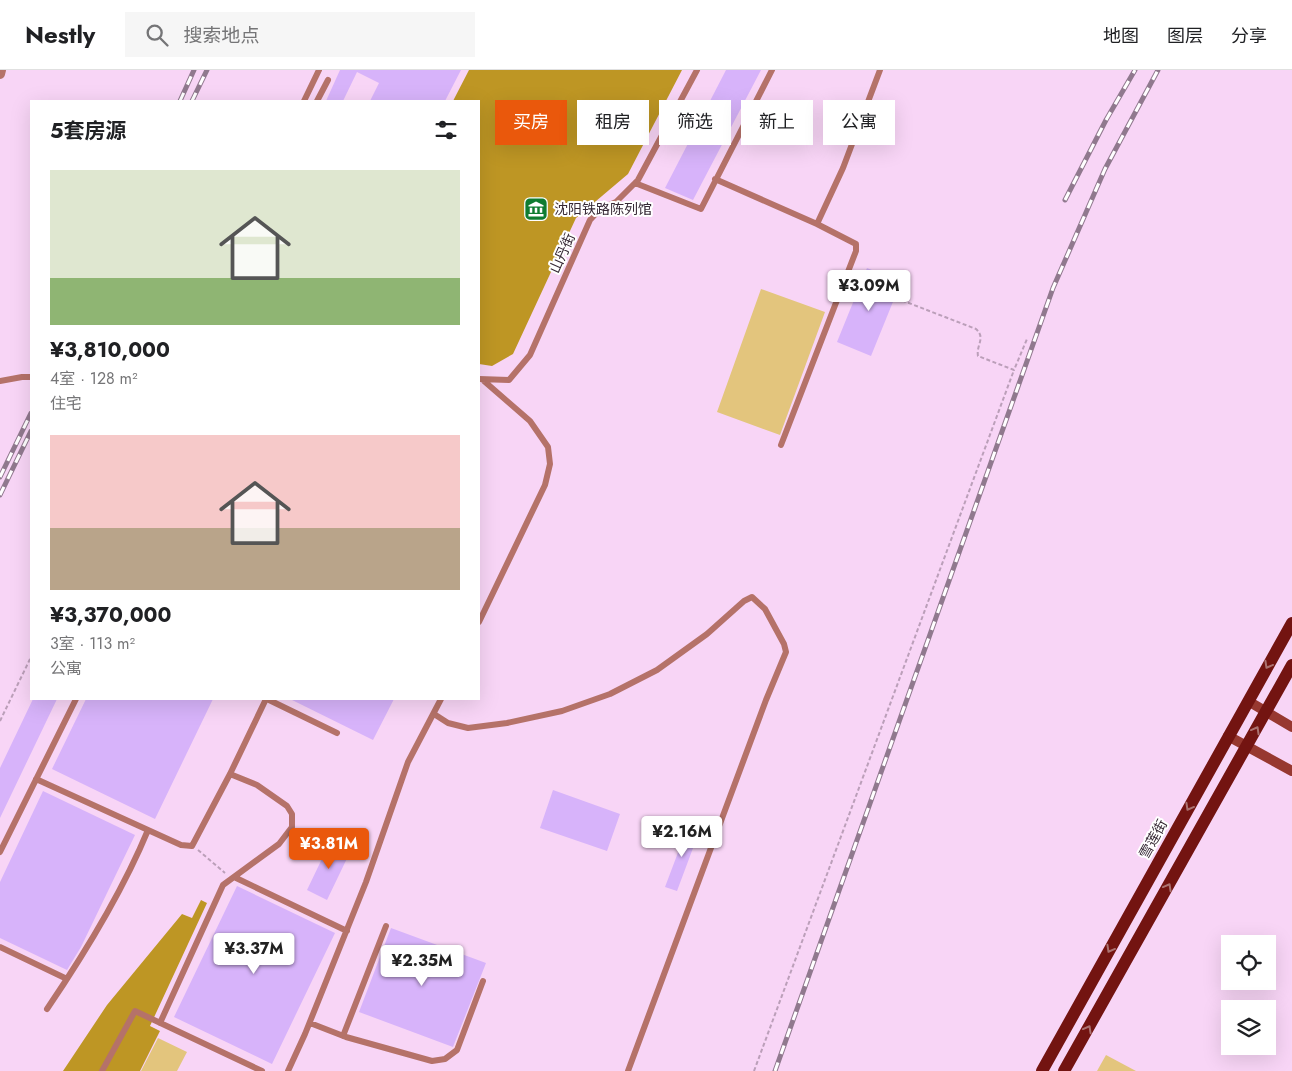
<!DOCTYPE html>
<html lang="zh">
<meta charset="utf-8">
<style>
:root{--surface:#fff;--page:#f6f6f6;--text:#202124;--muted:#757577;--line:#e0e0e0;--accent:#ea580c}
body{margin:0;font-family:Jost,"Noto Sans SC",sans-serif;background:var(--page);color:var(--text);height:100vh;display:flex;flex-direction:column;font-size:19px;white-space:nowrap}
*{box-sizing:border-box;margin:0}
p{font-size:16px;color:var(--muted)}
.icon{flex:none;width:28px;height:28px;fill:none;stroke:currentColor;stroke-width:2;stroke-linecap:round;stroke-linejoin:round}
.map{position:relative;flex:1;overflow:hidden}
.side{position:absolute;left:30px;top:30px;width:450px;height:600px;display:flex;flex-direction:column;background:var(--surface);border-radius:0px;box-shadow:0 5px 20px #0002}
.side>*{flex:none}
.top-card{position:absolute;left:495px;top:30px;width:475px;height:45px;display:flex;gap:10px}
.fabs{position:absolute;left:1221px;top:865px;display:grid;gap:10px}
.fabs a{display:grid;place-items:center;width:55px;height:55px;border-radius:0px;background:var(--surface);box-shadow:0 5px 20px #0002;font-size:25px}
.price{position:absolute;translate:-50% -42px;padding:0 11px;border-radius:5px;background:#fff;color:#222;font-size:16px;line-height:32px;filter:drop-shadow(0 1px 2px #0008)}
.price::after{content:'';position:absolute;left:50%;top:30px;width:15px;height:11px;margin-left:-8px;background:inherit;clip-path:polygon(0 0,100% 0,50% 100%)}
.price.on{background:var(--accent);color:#fff}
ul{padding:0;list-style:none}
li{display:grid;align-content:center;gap:10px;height:265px;padding:0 20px}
li span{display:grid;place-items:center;height:155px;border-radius:0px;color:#555}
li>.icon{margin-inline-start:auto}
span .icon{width:90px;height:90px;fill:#fffc;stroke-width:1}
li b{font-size:21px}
h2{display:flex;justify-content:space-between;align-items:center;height:60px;padding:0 20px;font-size:21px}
.pill{padding:0 18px;border-radius:0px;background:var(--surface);box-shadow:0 5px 20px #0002;font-size:18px;line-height:45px}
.pill.on{background:var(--accent);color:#fff}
header{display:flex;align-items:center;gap:30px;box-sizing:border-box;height:70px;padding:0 25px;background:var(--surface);border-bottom:1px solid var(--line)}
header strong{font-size:24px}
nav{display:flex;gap:28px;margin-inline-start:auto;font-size:18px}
.search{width:350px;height:45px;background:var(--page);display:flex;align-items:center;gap:12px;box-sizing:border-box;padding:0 18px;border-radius:0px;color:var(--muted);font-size:19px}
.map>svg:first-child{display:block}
.green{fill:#e3c57d}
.forest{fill:#be9624}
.building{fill:#d7b3fa}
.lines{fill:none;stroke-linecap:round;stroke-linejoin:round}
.path{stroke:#bb9fb9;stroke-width:2;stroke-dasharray:4 2.5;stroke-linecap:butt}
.lane{stroke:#b57269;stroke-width:6}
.street{stroke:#b57269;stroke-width:10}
.secondary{stroke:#973830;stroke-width:10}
.primary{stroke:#731411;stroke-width:12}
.rail-casing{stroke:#90798e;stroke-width:5}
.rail{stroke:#fff;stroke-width:3;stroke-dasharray:9;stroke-linecap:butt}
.oneway{stroke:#ab7270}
.labels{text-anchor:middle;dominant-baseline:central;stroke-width:4;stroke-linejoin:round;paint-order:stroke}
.poi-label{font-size:14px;fill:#362935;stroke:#fff;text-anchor:start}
.street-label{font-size:14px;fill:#362935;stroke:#fff}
</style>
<header>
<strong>Nestly</strong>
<div class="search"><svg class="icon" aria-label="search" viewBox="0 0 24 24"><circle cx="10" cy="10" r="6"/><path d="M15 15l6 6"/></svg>搜索地点</div>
<nav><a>地图</a><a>图层</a><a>分享</a></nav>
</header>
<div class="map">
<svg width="1292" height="1001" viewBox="0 0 1292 1001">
<rect width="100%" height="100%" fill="#f8d5f6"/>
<path class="green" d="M761 219 825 242 780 365 717 342Z
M158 968 187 982 177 1001H141Z
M1106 985 1136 1001H1097Z"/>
<path class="forest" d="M469 0H682L628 104 576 148 513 284 492 296 479 294V31H453Z
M201 830 207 833 150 956 160 961 140 1001H63L107 935 182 844 192 848Z"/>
<path class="building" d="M340 0H461L445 31H370L379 13 357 2 343 31H326Z
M726 0H761L693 130 665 118Z
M867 198 901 212 871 286 837 272Z
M33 629H57L0 748V698Z
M86 629H213L155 749 52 699Z
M290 629H394L373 670Z
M553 720 620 744 607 781 540 758Z
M43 721 135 765 81 877 67 900 0 868V812Z
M685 757 699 762 677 821 665 817 682 772 680 771Z
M331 770 351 780 327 830 307 820Z
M237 816 335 863 272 994 174 947Z
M391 858 486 893 453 977 359 942Z"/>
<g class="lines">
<path class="path" d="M856 201 905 219 901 230 976 259C986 268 976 275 978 286L1014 300 1027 269
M0 651 31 587
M198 780 225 803
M754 1001 1014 300"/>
<path class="lane" d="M304 31 319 0
M317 31 328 10
M715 109 817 154 843 98 880 0
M635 113 701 139 772 0
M479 309 509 310 530 285 590 150 600 139 616 132 638 110 697 0
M0 311 22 307H31
M781 375 856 181V174L817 154
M479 552 545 415 550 394 548 377 530 351 484 311
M267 629 337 663
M434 644 448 653 468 658 507 653 562 641 610 624 657 600 707 564 744 531 752 527 765 539 784 574 786 582 766 630 628 1001
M36 709 181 775 192 776 230 704 266 629
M0 782 76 629
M234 807 347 861
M0 877 67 909
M47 939C85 883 122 823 148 760
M160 953 223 815 279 774 292 757V744L287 736 257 715 230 704
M310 953 346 967 432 991 445 989 457 980 483 911
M343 966 386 856
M102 1001 135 941 262 1001
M288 1001 305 964 366 812 408 692 441 629"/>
<path class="street" d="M0 4 1 0"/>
<path class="secondary" d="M1248 631 1292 657
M1228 666 1292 701"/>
<path class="primary" d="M1042 1001 1292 553
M1064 1001 1292 595"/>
<g class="rail-casing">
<path id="rail" d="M180 31 194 0
M192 31 207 0
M1065 130 1106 50 1135 0
M0 407 31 343
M0 425 31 361
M775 1001 1053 218 1105 99 1158 0"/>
</g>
<use href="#rail" class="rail"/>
</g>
<defs><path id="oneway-chevron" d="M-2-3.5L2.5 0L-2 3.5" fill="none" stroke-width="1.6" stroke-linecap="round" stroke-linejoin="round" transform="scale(1.25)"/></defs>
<g class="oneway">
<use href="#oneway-chevron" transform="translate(1268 595) rotate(119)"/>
<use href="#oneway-chevron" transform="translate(1256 660) rotate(-61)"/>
<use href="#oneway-chevron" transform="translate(1189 737) rotate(119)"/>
<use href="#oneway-chevron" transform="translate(1168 817) rotate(-61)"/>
<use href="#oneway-chevron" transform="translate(1110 879) rotate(119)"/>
<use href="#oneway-chevron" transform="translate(1088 959) rotate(-61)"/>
</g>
<defs>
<g id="museum-square" transform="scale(1.25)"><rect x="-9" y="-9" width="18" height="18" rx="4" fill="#0f7c31" stroke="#fff"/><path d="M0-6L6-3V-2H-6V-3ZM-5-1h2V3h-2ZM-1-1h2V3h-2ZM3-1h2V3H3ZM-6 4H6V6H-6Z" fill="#fff"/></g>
</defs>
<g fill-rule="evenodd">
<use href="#museum-square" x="536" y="139"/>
</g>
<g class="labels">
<g class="poi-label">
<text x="554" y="139">沈阳铁路陈列馆</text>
</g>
<g class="street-label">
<text transform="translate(562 183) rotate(-66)">山丹街</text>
<text transform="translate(1153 769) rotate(-61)">雪莲街</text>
</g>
</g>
</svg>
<div class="fabs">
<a><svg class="icon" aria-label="locate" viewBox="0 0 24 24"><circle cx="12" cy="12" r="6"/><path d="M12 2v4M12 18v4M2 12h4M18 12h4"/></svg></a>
<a><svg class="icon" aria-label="layers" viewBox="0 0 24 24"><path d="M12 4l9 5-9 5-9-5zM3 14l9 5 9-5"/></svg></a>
</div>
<b class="price" style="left:869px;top:242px">¥3.09M</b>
<b class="price" style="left:682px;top:788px">¥2.16M</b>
<b class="price on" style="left:329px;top:800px">¥3.81M</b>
<b class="price" style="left:254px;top:905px">¥3.37M</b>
<b class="price" style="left:422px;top:917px">¥2.35M</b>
<div class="top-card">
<a class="pill on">买房</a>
<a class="pill">租房</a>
<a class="pill">筛选</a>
<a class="pill">新上</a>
<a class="pill">公寓</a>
</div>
<section class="side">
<h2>5套房源<svg class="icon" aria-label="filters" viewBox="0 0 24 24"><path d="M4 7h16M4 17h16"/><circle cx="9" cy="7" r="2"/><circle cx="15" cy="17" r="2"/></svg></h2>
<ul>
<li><span style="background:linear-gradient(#dfe7d0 70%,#8fb573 0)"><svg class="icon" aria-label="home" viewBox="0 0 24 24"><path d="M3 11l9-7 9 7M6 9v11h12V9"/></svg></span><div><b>¥3,810,000</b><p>4室 · 128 m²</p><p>住宅</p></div></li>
<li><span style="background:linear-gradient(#f6c9c9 60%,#b9a48a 0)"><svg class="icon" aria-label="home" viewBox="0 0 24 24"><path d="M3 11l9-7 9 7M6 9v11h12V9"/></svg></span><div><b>¥3,370,000</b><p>3室 · 113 m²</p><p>公寓</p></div></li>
</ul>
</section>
</div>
